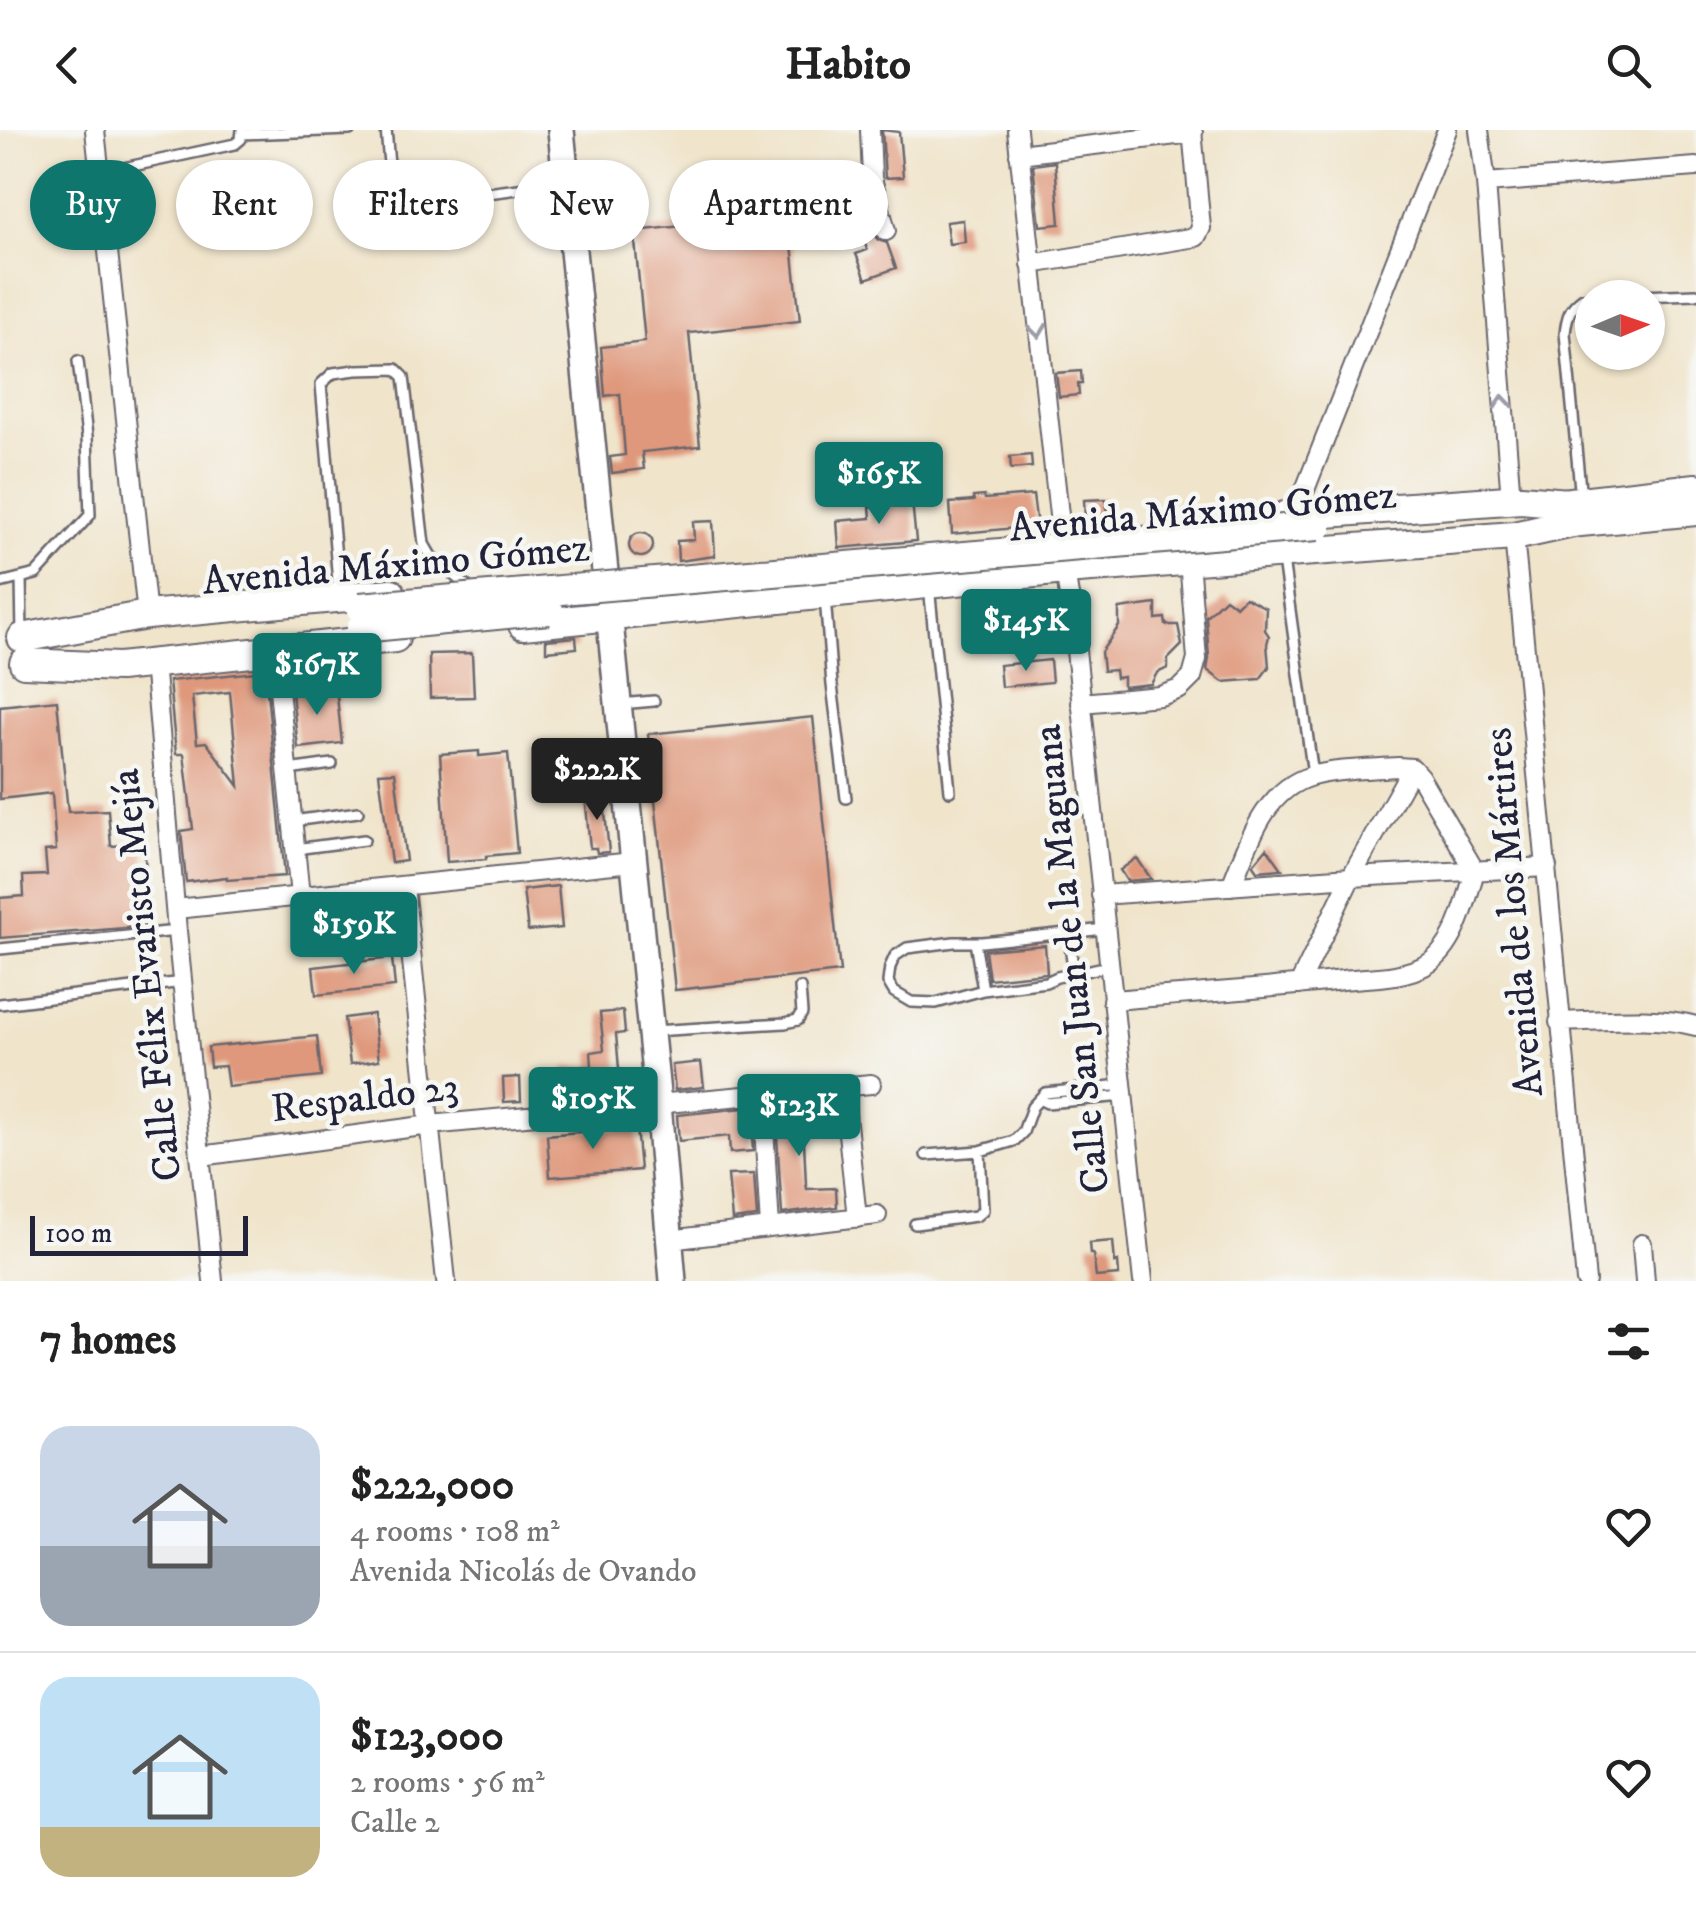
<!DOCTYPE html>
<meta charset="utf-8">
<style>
:root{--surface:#fff;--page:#f6f6f6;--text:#222;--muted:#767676;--line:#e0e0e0;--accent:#0f766e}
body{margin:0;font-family:"IM FELL DW Pica",serif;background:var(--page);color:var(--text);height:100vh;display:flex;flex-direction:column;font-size:38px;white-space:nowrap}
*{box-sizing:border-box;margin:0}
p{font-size:32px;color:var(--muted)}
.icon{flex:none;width:55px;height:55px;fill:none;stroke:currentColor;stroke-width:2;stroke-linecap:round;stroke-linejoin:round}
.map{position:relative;height:1151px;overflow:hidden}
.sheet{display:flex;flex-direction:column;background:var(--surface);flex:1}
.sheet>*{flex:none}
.hud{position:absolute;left:30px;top:30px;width:1000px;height:90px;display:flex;gap:20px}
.needle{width:65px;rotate:88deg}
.buttons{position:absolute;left:1575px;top:150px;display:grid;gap:20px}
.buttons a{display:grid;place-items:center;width:90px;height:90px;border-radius:50%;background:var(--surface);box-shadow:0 2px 8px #0004;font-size:50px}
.scale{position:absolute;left:30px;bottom:25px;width:218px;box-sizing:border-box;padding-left:10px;border:5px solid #22223b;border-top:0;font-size:28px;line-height:35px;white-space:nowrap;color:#22223b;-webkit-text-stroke:8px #f6f6f2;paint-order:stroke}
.price{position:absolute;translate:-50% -85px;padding:0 22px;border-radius:10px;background:var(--accent);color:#fff;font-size:32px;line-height:65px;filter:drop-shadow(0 2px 5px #0008)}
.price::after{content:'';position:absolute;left:50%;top:60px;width:30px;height:22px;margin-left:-15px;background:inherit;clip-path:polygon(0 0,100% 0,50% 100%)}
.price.selected{background:#222;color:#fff}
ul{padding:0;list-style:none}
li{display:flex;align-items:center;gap:30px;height:250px;padding:0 40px}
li+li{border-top:2px solid var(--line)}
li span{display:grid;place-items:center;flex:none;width:280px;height:200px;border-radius:30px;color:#555}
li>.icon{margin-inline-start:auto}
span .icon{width:120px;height:120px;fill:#fffc;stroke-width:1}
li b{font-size:42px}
h2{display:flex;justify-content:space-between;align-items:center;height:120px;padding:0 40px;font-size:42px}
.chip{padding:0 35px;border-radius:45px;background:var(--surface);box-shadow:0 2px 8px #0004;font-size:35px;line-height:90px}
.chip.selected{background:var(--accent);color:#fff}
header{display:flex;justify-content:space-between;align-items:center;height:130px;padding:0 40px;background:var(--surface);font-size:45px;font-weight:800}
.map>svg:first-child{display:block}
.building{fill:#df987c;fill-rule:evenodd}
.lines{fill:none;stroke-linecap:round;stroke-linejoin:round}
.lane-casing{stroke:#6a666d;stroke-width:14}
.street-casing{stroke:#6a666d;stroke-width:22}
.secondary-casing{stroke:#6a666d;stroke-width:30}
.primary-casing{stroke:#6a666d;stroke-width:32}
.lane{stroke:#fff;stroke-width:9}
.street{stroke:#fff;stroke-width:18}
.secondary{stroke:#fff;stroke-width:25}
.primary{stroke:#fff;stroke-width:28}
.primary-bridge-casing{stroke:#6a666d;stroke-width:32;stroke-linecap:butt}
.primary-bridge{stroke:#fff;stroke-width:28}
.oneway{stroke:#9c9ca7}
.labels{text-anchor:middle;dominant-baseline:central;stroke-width:9;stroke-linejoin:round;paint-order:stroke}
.street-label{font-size:40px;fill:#22223b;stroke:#f6f6f2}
</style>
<header><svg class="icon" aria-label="back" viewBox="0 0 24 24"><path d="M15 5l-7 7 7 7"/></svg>Habito<svg class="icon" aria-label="search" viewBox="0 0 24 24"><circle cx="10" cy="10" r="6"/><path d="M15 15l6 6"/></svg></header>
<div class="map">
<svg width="1696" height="1151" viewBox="0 0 1696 1151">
<rect width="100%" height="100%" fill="#f6f6f2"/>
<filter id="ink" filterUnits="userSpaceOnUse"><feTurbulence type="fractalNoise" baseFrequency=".01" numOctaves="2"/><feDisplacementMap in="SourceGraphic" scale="20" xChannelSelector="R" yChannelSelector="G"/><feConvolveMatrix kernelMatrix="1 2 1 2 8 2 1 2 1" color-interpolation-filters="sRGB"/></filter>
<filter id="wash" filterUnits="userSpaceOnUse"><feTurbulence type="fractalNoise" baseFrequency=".0048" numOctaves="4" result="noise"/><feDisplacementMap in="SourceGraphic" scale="40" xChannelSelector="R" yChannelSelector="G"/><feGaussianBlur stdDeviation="2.25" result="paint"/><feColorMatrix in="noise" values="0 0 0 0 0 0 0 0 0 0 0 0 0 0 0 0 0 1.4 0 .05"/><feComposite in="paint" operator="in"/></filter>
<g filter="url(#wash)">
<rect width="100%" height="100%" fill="#f0e4ca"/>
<g id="blocks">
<path class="building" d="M882 0 899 2 903 47 885 48Z
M1055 32 1060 94 1040 96 1033 35Z
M859 46 866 75 855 80 851 71 849 47Z
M789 85 800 191 689 203 700 316 642 322 644 339 612 343 610 327 625 325 620 264 605 266 601 217 645 212 634 101Z
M963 90 965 112 949 114 946 92Z
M873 99 878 110 887 113 896 138 866 149 856 124 867 120 862 103Z
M1081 241 1082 254H1078L1079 265 1059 267 1056 243Z
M1031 325 1032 337 1011 339 1010 327Z
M1033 365 1037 396 952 404 950 373 974 371 973 367 984 366 985 369Z
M1106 369 1108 386 1085 388 1084 370Z
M912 371 916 411 839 418 837 391 871 388 870 377Z
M713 391 715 426 678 431 677 411 694 410 693 392Z
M629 415a12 12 0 1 1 24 0a12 12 0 1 1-24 0Z
M1245 467 1266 478 1265 500 1269 506 1267 514 1269 537 1260 549 1223 552 1207 540 1209 528 1206 486 1225 468 1236 476Z
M1156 474V489L1165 488 1166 495H1178L1182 515 1168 529V538L1157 543 1151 554 1123 557V547L1116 548 1115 540 1103 541 1101 522 1119 496V479Z
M576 507 577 518 546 521V510Z
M472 523 474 567 430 568 429 524Z
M1050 530 1052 552 1001 557 999 535Z
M265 541 285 746 227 750V747L186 752 181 701 193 699 184 624H176L169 551ZM230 562 239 656 206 612 197 613 192 566Z
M336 557 342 613 298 618 292 562Z
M57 570 68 682 108 680 111 716 144 714 150 796 0 808V768L24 766 23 746 47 745 45 721 56 720 52 663 0 669V576Z
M813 587 840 842 675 860 648 604Z
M479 621V626L508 623 517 723 486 726V729L447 732 440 624Z
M395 642 406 731 391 733 379 643Z
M603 663 609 722 597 723 596 718H590L585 665Z
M1267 718 1282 739 1257 741 1253 735Z
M1137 728 1151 749 1127 751 1120 740Z
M558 756 562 798 528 801 523 760Z
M1045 815 1047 843 989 849 985 820Z
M392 828 395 857 316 865 313 837Z
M623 881 625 903 616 904 621 962 566 966 564 938 592 936 591 922 604 920 600 883Z
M373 884 379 930 350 934 344 888Z
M317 906 321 947 228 957 225 936 210 937 208 917Z
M701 932 704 957 675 960 672 935Z
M520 947 521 971 504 972 503 948Z
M828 971 829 987 803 989 806 1054 807 1059 836 1058 837 1077 782 1084 775 975Z
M744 978 745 992 751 991 753 1021 730 1023 729 1006 679 1011 677 985Z
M636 997 640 1040 550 1047 547 1005Z
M754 1044 757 1087 732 1090 728 1045Z
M1113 1111 1115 1133 1118 1132 1119 1145 1096 1147 1093 1124H1090L1089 1113Z"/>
</g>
</g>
<g filter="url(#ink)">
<use href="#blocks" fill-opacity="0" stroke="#6a666d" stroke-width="2.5"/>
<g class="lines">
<g class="lane-casing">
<path id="lane" d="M386 0C389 22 386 65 411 73L564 53
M242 4 350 0
M101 45 128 37 235 14 241 9 242 0
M1581 369 1565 203C1567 186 1569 178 1583 168L1696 164
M1283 430 1313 645
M21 448 22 505
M0 453 36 444 90 385 87 306 78 231
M339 463 321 254 333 243 356 240 396 239 404 247 424 414 431 426 468 457
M930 466 950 661
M825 467 832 555 846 668
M620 574 654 571
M288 640 332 634
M293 691 358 682
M295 719 364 710
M1105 799 982 812H954L907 818 895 826 890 837 888 852 894 862 911 872 936 873 983 860 1046 852 1057 847 1109 836
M1068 803 1074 843
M975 812 983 860
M0 819 177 801
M0 874 183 852
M653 901 785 893 798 890 802 883 800 858
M1041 970 1047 973 1123 966
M926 1025 980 1021
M915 1094 976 1086 983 1080 980 1021 1014 1011 1023 1002 1032 977 1045 963 1122 955"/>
</g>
<g class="street-casing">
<path id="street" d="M95 0 147 485
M870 0 872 48 886 101
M1017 0 1065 440 1073 492 1143 1151
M1479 0 1486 53 1511 369
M1019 24 1193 3
M1486 53 1696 37
M1031 134 1196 107 1201 98 1192 0
M1295 385 1447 0
M1514 406 1586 1151
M275 520 300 766
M154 532 177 801 213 1151
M1081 573 1160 566 1180 559 1192 547 1197 529 1189 430
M404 756 446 1151
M1101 765 1351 747 1547 737
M176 779 633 732
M1299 855 1351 747 1412 638
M1112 870C1189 864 1266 859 1343 850 1370 847 1402 848 1426 835 1456 818 1466 771 1475 741L1420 647 1412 638 1398 637C1371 639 1337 639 1312 646 1264 659 1248 715 1231 756
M1559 892C1604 891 1653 885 1696 896
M843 956 857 1088
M762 963 770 1098
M201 1026 430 995 871 954
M669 1110 877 1085
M1642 1114 1645 1151"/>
</g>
<g class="secondary-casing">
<path id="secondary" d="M561 0 658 974 673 1151"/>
</g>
<g class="primary-casing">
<path id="primary" d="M1553 374 1696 358
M1285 386 1521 369 1568 373
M1559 394 1696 381
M523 495 1065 440 1514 406 1573 393
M22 508 147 485 391 463
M24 533 119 537 395 508"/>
</g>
<use href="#lane" class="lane"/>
<use href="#street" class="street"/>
<use href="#secondary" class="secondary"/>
<use href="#primary" class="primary"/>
<g class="primary-bridge-casing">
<path id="primary-bridge" d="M360 477 1318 396
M361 498 549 480"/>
</g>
<use href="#primary-bridge" class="primary-bridge"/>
</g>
<defs><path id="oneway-chevron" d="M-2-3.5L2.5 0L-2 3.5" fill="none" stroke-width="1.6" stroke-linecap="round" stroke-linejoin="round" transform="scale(2.5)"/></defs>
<g class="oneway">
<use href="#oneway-chevron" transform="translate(1038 201) rotate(83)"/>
<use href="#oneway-chevron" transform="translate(1503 272) rotate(-95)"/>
</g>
</g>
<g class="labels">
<g class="street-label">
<text transform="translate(1203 383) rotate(-5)">Avenida Máximo Gómez</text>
<text transform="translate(396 436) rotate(-5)">Avenida Máximo Gómez</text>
<text transform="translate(1515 782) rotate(-95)">Avenida de los Mártires</text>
<text transform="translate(1073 829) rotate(-96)">Calle San Juan de la Maguana</text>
<text transform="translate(148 845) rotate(-96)">Calle Félix Evaristo Mejía</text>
<text transform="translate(365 969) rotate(-7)">Respaldo 23</text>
</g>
</g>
</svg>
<div class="buttons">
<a><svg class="needle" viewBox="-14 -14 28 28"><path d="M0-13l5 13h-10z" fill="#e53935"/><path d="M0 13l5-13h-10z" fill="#767676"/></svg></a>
</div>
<div class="scale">100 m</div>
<b class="price" style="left:879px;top:397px">$165K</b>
<b class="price" style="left:1026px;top:544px">$145K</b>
<b class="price" style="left:317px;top:588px">$167K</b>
<b class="price selected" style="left:597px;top:693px">$222K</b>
<b class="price" style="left:354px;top:847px">$159K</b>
<b class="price" style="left:593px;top:1022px">$105K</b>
<b class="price" style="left:799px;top:1029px">$123K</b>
<div class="hud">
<a class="chip selected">Buy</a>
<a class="chip">Rent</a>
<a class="chip">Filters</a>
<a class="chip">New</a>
<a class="chip">Apartment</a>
</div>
</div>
<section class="sheet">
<h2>7 homes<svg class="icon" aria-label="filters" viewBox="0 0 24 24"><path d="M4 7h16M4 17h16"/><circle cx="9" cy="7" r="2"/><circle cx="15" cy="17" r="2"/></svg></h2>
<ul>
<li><span style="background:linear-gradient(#c9d6e8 60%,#9aa5b1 0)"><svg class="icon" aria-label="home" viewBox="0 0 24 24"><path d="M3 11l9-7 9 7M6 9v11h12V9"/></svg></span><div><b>$222,000</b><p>4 rooms · 108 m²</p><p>Avenida Nicolás de Ovando</p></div><svg class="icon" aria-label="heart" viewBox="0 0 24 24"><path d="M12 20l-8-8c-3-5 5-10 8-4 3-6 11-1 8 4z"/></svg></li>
<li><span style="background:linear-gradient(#bfe0f5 75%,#c2b280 0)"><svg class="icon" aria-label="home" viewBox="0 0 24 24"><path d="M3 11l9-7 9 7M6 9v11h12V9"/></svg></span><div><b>$123,000</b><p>2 rooms · 56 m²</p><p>Calle 2</p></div><svg class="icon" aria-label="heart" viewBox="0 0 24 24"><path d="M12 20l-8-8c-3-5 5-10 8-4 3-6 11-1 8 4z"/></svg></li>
</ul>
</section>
